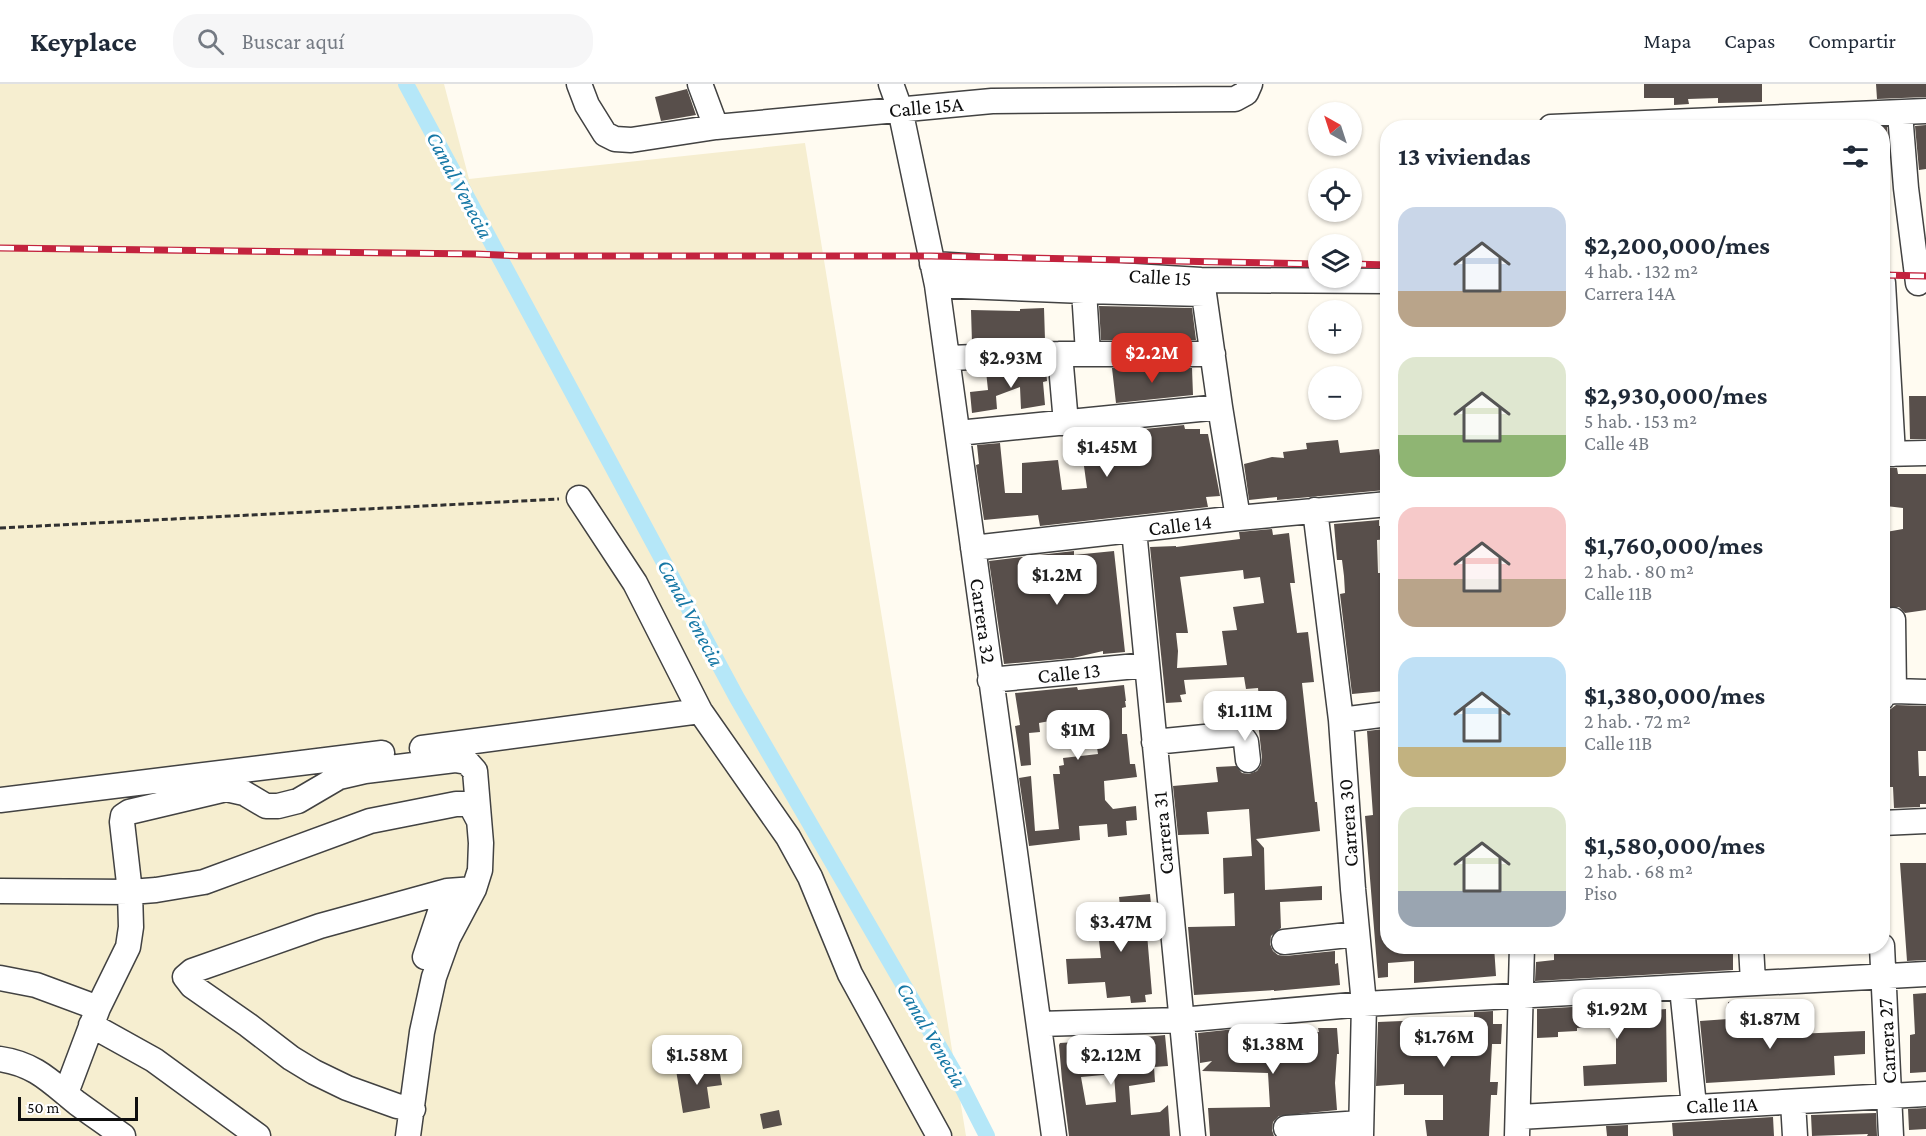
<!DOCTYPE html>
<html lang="es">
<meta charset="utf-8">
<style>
:root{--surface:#fff;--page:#f6f6f7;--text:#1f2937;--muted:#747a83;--line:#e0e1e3;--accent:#d93025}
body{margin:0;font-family:"Crimson Pro",serif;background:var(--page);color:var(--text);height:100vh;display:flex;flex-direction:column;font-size:22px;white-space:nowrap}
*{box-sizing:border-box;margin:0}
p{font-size:20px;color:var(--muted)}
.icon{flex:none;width:33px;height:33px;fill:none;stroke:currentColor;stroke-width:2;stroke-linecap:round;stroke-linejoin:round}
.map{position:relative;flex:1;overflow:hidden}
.side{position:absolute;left:1380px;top:36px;width:510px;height:834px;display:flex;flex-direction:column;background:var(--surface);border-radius:24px;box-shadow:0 2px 4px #0004}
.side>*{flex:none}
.needle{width:39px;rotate:321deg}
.buttons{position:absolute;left:1308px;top:18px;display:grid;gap:12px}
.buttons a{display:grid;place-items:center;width:54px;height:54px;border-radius:50%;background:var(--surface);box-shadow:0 2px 4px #0004;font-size:30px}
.scale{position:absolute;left:18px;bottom:15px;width:120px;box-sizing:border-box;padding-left:6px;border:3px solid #0f0f0f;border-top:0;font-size:16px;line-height:21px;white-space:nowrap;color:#0f0f0f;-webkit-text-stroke:4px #fff;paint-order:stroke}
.price{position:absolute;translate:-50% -51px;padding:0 14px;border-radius:12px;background:#fff;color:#222;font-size:20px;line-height:39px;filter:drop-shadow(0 2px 3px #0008)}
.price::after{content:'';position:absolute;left:50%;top:36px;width:18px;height:14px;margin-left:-9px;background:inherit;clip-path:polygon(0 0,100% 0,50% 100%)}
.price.active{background:var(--accent);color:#fff}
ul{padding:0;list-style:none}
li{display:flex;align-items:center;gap:18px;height:150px;padding:0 18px}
li span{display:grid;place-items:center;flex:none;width:168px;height:120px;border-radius:18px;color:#555}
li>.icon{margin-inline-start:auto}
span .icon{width:72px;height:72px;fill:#fffc;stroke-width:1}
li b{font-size:26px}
h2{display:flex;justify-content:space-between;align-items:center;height:72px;padding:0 18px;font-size:26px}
header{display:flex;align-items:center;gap:36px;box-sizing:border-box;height:84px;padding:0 30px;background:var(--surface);border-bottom:2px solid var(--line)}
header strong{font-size:28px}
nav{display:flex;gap:33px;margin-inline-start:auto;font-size:21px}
.search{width:420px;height:54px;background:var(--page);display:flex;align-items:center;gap:15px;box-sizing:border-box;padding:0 21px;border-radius:24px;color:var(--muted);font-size:22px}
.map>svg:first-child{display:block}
.farmland{fill:#f6eed0}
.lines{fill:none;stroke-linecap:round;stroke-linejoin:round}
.canal{stroke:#b5e7f8;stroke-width:16}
.building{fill:#584f4b;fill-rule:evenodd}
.minor-casing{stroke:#424242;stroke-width:27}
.path{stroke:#313131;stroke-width:3;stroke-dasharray:6 3;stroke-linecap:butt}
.minor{stroke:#fff;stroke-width:24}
.rail-casing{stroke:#c3233e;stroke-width:7}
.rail{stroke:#fff;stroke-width:4.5;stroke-dasharray:14;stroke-linecap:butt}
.labels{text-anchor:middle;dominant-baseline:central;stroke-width:6;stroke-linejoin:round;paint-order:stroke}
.street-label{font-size:21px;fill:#0f0f0f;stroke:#fff}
.water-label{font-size:22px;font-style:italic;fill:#1577a5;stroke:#fff}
</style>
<header>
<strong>Keyplace</strong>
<div class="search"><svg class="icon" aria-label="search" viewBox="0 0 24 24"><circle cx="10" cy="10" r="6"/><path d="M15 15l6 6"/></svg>Buscar aquí</div>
<nav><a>Mapa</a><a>Capas</a><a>Compartir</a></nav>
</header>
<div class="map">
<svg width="1926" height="1052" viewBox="0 0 1926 1052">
<rect width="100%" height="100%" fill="#fffbf1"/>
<path class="farmland" d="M0 0H444L469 95 805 59 966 1052H0Z"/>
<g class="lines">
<path class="canal" d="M406 0 737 614 958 995 987 1052"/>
</g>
<path class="building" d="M1644 0H1762V18L1718 19V14L1688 15 1689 20 1674 21V14H1644Z
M1876 0H1926V13L1877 15Z
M687 5 696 31 661 37 655 13Z
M1926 41V85L1919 86 1915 42Z
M1887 43 1890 87H1882V44L1877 43Z
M1099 222 1192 224 1196 256H1101Z
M1044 224 1045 256 972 259 971 226 1020 227V225Z
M1112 284H1192L1193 311 1116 319Z
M1046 285 1047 297 1043 298 1045 321 1021 325 1020 303 996 312 997 325 972 329 970 308 988 306 986 287Z
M1909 312H1926V355H1910Z
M1184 341 1185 345H1200V350H1208L1220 412 1206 413 1208 423 1040 442 1038 431 984 436 976 381 979 380 977 361 1000 359 1005 409H1022V379L1058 376 1062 406 1087 404 1083 375 1068 376 1065 353Z
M1338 356 1340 369 1379 365 1380 372 1388 371V403L1384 404 1385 406 1277 416V413L1249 416 1244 380 1272 373 1284 374 1283 368 1307 365 1306 359Z
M1887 384H1897L1898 390H1926V526L1905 529 1899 523H1887L1886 448 1903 445V424L1886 422Z
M1379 436V442L1388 441V455L1377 456 1378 489H1380L1384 527H1388V589L1383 590 1384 607 1352 610 1340 510 1345 509 1344 492 1342 476H1337L1334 440Z
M1272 445 1273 451 1289 449 1295 499H1290L1297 549 1308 548 1314 598 1302 599 1315 718H1317L1320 747 1256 755 1264 764 1265 806 1322 802V816L1280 818 1281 844 1271 852 1270 860 1273 867 1278 871 1285 872 1335 867V880L1338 879 1340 901 1274 907V906L1194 911 1188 843 1235 842 1234 809 1224 810 1223 774 1252 772 1249 725 1207 728 1209 750 1178 751 1173 702 1218 698 1216 683 1236 682 1242 689 1249 690 1257 687 1261 681 1262 674 1258 638 1261 637 1258 604 1246 605 1244 593 1184 596 1186 610 1180 611 1182 618 1166 619 1150 463 1176 462V463L1240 455 1239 448ZM1243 486 1244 495 1260 493 1264 519 1233 523 1237 546 1222 547 1227 581 1177 584 1178 567 1176 549H1188L1180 493Z
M1074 467V471L1114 467 1125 568 1103 570V567L1073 574 1004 580 989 477Z
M1124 601 1126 617H1125L1126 623 1122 624V650H1127L1130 680H1135L1137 693 1104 697 1105 716 1113 725 1136 722 1137 736 1126 737 1127 751 1108 753 1107 740 1079 742 1080 756 1029 762 1019 694 1031 692 1035 747 1059 745 1053 690H1060L1059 682 1064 681 1063 674 1098 670 1092 631 1060 635 1039 639 1040 648 1029 649 1031 681 1021 682 1015 642 1020 641 1015 609 1056 605 1077 603 1078 606Z
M1896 621 1926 622V667H1918L1919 692H1926V720H1920V723L1894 724 1893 703H1882V643L1888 648V627Z
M1384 645V651H1388V862H1413L1414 865 1494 862 1496 892 1414 899V877L1388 879V893L1378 894 1365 732 1373 731 1367 647Z
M1900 779H1926V876L1907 877Z
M1150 810 1154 850H1147L1152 910 1145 911 1146 918 1131 919 1130 912 1107 914 1105 898 1068 900 1066 875 1101 874 1098 848 1110 847 1108 834 1121 833 1119 813Z
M1564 862H1733V886L1535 897 1536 878 1554 876V865Z
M1926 909V988L1910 989V951L1915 950 1913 910Z
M1751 916 1752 952 1865 947V970L1834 972 1835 991 1706 999 1700 937 1728 935V918Z
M1641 919V927L1666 925 1667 998 1584 1002 1583 982 1616 980V942L1577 944V947L1558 948V953L1537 954V925Z
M1493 927V940H1502L1501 960H1492L1490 998H1498L1497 1011H1491L1489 1052H1427L1425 1036H1443V1011H1404V1000L1376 1002 1378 938 1474 934V928Z
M1318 944H1337L1339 970H1337L1335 999 1337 1026 1279 1032 1273 1038 1272 1046 1274 1052H1210L1208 1024 1270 1023 1268 989 1202 987 1212 977 1200 979 1198 949 1235 945 1319 948Z
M1165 951 1168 982 1154 983 1155 998 1129 1002 1131 1031 1160 1028 1168 1021 1170 1052H1069L1062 996 1059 961 1060 959 1091 957 1090 953 1105 952V957ZM1114 990 1116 1018 1086 1021 1081 993Z
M718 979 722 1001 707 1003 710 1024 683 1029 676 986Z
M1926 1024V1045L1909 1046 1908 1025Z
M779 1026 782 1041 763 1045 760 1030Z
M1876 1029 1877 1052H1867L1868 1050 1812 1052 1811 1031Z
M1773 1033 1774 1052H1673L1672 1039Z
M1628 1041V1052H1607L1606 1042Z"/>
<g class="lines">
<g class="minor-casing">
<path id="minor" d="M579 0 587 21 605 50 615 55 631 56 716 43 992 17 1235 15 1246 9 1250 0
M700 0 716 43
M891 0 900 25 937 201 1054 1052
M1900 29 1906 104 1918 199
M1551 43 1926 27
M932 180 1201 196 1388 197
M1883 199 1893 370
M937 201 1084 207 1204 210 1220 323 1238 434
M1084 207 1088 269
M1060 270 1066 339
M948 274 1060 270H1213
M958 349 1220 323
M1882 370 1926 369
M579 414 635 499 700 627 788 753 810 793 850 890 939 1052
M1315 426 1341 636 1353 805 1364 920 1361 1052
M1134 446 1193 1052
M973 464 1238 434 1388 420
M1893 536 1894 607
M990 596 1147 581
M1882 614 1883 610 1894 607 1926 608
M1341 636 1388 630
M1154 658 1235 650 1241 651 1246 658 1248 676
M422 664 700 627
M0 716 382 669
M1882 739 1926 737
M0 807 130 808 131 843 128 863 98 924 66 1009
M1284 858 1357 850
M1751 862 1753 898
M1882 862 1891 1052
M425 873 447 807
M0 894 36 901 98 924
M1682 904 1694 1022
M1039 940 1180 936 1364 920 1926 890
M91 941 154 976 258 1052
M0 975C35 980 51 998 77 1019 92 1030 108 1041 123 1052
M1793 1018 1795 1052
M413 1025 397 1022 347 1004 314 988 291 974 248 941 192 902 185 893 192 887 320 842 447 807 474 805
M1518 1033 1926 1010
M1286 1044 1361 1039
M408 1052 422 948 434 893 448 854 474 805 480 786 481 759 475 687 467 678 455 676 365 687 339 693 298 717 278 722H266L244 709 226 705 129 728 123 732 122 738 130 808 156 806 204 798 370 737 456 720H470L478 735
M1517 1052 1522 862"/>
</g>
<path class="path" d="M0 444 559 415"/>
<use href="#minor" class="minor"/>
<g class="rail-casing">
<path id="rail" d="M0 164 476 170 521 172H931L1318 180
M1352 180 1388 181
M1882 191 1926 192"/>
</g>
<use href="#rail" class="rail"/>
</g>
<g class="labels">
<g class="street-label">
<text transform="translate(926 23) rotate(-5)">Calle 15A</text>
<text transform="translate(1160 193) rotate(3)">Calle 15</text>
<text transform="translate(1180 441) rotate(-7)">Calle 14</text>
<text transform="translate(983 537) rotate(82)">Carrera 32</text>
<text transform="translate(1069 589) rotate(-6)">Calle 13</text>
<text transform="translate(1348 739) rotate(-94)">Carrera 30</text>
<text transform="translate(1163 749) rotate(-95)">Carrera 31</text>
<text transform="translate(1887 957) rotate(-93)">Carrera 27</text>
<text transform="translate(1722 1021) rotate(-2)">Calle 11A</text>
</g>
<g class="water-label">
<text transform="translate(460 101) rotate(62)">Canal Venecia</text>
<text transform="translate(691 529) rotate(62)">Canal Venecia</text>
<text transform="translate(932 951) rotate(60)">Canal Venecia</text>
</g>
</g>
</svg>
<div class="buttons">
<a><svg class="needle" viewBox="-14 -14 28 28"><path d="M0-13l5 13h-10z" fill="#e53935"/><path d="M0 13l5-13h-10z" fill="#747a83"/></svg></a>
<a><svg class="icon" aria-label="locate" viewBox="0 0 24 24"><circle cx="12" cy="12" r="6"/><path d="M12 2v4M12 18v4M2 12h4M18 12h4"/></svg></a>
<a><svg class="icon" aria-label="layers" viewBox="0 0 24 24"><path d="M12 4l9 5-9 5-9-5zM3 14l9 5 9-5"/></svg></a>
<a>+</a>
<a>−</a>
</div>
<div class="scale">50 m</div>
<b class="price active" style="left:1152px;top:300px">$2.2M</b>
<b class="price" style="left:1011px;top:305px">$2.93M</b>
<b class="price" style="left:1107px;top:394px">$1.45M</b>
<b class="price" style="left:1057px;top:522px">$1.2M</b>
<b class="price" style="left:1245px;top:658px">$1.11M</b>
<b class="price" style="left:1078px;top:677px">$1M</b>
<b class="price" style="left:1121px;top:869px">$3.47M</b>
<b class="price" style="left:1617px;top:956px">$1.92M</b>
<b class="price" style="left:1770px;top:966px">$1.87M</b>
<b class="price" style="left:1444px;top:984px">$1.76M</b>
<b class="price" style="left:1273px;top:991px">$1.38M</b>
<b class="price" style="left:697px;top:1002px">$1.58M</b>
<b class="price" style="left:1111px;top:1002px">$2.12M</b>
<section class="side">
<h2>13 viviendas<svg class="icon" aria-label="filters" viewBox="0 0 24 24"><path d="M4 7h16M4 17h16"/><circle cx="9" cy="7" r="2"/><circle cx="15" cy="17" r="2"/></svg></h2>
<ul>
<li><span style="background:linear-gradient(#c9d6e8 70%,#b9a48a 0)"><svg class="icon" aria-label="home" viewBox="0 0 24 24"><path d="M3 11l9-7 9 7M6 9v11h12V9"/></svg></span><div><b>$2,200,000/mes</b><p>4 hab. · 132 m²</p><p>Carrera 14A</p></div></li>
<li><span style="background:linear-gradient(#dfe7d0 65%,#8fb573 0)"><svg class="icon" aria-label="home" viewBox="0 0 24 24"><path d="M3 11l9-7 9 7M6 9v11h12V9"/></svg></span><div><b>$2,930,000/mes</b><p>5 hab. · 153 m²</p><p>Calle 4B</p></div></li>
<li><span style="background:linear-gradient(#f6c9c9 60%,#b9a48a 0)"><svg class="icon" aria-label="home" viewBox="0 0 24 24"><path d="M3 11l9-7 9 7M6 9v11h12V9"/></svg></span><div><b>$1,760,000/mes</b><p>2 hab. · 80 m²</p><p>Calle 11B</p></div></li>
<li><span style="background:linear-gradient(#bfe0f5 75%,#c2b280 0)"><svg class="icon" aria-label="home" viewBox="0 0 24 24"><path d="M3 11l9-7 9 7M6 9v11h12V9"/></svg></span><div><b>$1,380,000/mes</b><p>2 hab. · 72 m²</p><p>Calle 11B</p></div></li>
<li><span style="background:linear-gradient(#dfe7d0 70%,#9aa5b1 0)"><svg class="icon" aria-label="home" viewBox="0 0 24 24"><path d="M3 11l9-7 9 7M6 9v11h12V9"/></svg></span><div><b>$1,580,000/mes</b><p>2 hab. · 68 m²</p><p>Piso</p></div></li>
</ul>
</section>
</div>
